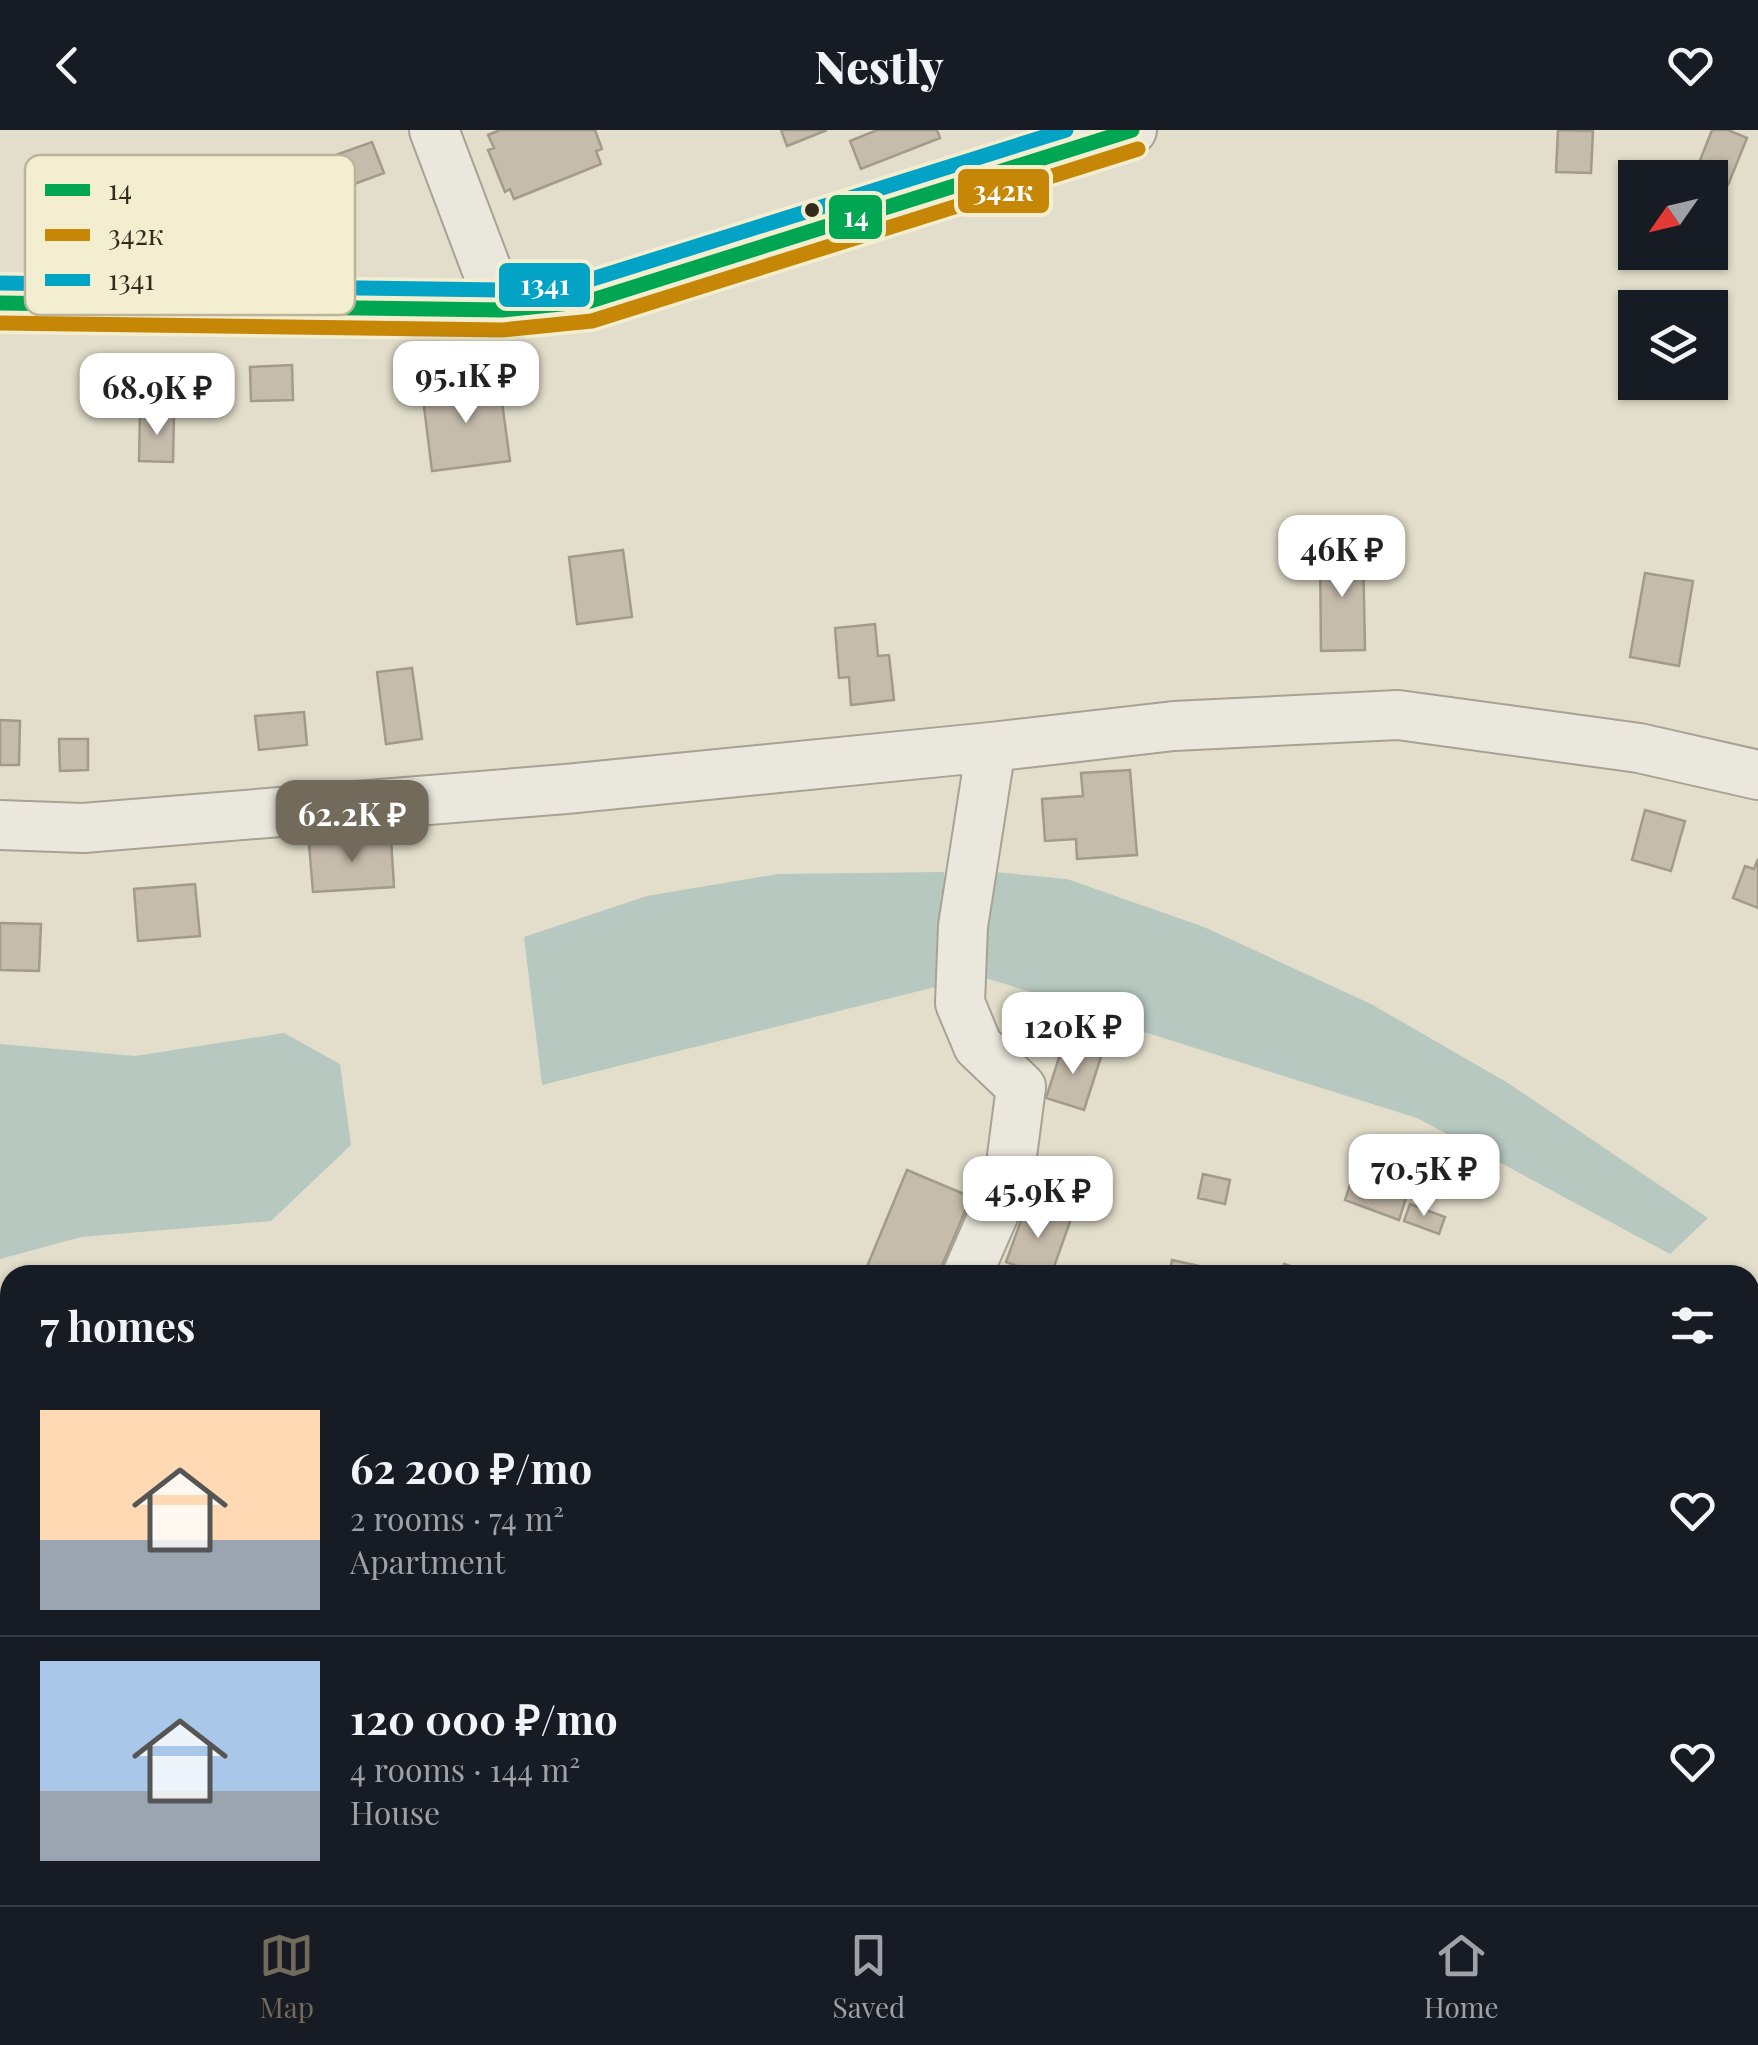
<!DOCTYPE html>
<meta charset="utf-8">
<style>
:root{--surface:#171b24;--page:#242831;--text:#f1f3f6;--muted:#9ea1a6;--line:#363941;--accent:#726a5a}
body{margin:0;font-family:"Playfair Display",serif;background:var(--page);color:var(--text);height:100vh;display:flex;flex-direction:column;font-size:38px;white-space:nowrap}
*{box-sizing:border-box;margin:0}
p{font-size:32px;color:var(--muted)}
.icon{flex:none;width:55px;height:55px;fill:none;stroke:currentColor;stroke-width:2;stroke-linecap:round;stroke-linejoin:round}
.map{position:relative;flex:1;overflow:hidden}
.details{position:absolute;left:0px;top:1135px;width:1760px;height:640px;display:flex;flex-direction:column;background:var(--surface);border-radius:30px 30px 0 0;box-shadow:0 2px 8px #0004}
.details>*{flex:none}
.needle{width:65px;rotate:236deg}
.fabs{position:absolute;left:1618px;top:30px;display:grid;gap:20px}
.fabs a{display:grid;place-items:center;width:110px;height:110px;border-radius:0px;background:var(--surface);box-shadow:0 2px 8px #0004;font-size:50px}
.price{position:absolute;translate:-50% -85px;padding:0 22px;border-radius:20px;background:#fff;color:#222;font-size:32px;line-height:65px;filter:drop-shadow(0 2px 5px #0008)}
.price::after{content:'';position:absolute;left:50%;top:60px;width:30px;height:22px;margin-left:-15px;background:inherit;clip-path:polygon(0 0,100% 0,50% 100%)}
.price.active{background:var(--accent);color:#fff}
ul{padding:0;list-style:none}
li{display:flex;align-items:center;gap:30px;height:250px;padding:0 40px}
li+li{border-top:2px solid var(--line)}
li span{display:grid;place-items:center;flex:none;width:280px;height:200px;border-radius:0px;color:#555}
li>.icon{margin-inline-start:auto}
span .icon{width:120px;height:120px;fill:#fffc;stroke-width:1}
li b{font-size:42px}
h2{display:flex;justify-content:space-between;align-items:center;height:120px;padding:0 40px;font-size:42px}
header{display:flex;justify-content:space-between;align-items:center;height:130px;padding:0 40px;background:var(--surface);font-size:45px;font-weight:800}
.tabs{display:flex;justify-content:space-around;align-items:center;height:140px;border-top:2px solid var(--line);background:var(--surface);font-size:28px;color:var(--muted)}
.tabs a{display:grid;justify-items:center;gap:5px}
.tabs .active{color:var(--accent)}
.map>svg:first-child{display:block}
.water{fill:#b6c8bf}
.building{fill:#c6bcac;stroke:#a29a8b;stroke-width:2.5}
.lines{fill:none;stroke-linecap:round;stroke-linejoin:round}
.minor-casing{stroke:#a7a294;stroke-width:52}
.minor{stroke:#eae7dc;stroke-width:48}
.bus-1-casing{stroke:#f4eed0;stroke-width:22}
.bus-2-casing{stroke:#f4eed0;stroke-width:22}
.bus-3-casing{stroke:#f4eed0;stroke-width:22}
.bus-1{stroke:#00a651;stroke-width:15}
.bus-2{stroke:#c68707;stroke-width:15}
.bus-3{stroke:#03a3c5;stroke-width:15}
.bus-dot{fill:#352b1d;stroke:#f4eed0;stroke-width:4}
.key{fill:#f4eed0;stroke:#bbb49a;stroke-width:2.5}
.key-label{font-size:28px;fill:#352b1d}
.line-badge{stroke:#f4eed0;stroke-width:4}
.badge-label{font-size:28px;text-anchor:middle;font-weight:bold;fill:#fff}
</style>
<header><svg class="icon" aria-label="back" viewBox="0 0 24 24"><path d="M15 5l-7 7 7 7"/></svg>Nestly<svg class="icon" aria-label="heart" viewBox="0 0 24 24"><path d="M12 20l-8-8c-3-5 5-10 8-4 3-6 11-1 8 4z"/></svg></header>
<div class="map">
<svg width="1758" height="1775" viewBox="0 0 1758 1775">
<rect width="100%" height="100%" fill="#e2decb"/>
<path class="water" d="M944 742 943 855 542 955 524 807 647 766 778 744Z
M993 742 1067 749 1204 797 1371 874 1508 953 1708 1088 1670 1124 1417 988 1138 900 1044 866 979 846Z
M284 903 340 934 351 1015 271 1091 81 1107 0 1129V914L135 926Z"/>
<path class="building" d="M500 0H595L602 19 596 21 601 34 514 69 510 59 505 62 488 20 494 18 488 5Z
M781 0H827L787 16Z
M877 0H937L940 8 861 39 850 11Z
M1558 0 1593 1 1591 43 1556 42Z
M1712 0H1728L1747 8 1728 55 1695 43Z
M372 12 384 43 325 65 313 33Z
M292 235 293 270 251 271 250 237Z
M499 250 510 331 432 341 422 260Z
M140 284H174L173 332 139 331Z
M1363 419 1365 520 1321 521 1320 420Z
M623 420 632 487 577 494 569 427Z
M1645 443 1693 451 1679 536 1630 527Z
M875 494 878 526 889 525 894 570 851 575 849 547 839 548 835 498Z
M412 538 422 609 386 614 377 542Z
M304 582 307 615 259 620 255 586Z
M0 590 20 591 19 635H0Z
M59 609H88V640L60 641Z
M1130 640 1137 725 1077 729 1076 709 1045 711 1042 669 1083 666 1081 643Z
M1645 680 1685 691 1671 741 1632 730Z
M391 709 394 757 313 762 309 714Z
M1758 729V778L1733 768 1745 736 1754 739Z
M195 754 200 806 138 811 134 759Z
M0 793 41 794 39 841 0 840Z
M1063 915 1101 927 1084 980 1046 968Z
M907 1040 971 1067 938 1145H881L866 1139Z
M1203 1044 1230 1050 1225 1074 1198 1068Z
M1353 1046 1407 1065 1399 1090 1345 1070Z
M1027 1074 1071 1089 1051 1145H1042L1006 1132Z
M1410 1074 1445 1087 1439 1104 1404 1091Z
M1172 1130 1217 1140 1216 1145H1169Z
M1284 1134 1318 1145H1280Z
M1750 1698 1758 1702V1751L1750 1747Z
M283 1765H319L317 1775H281Z
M559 1765H602L600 1775H557Z
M1300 1765H1316L1322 1767 1320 1775H1296Z"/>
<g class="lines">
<g class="minor-casing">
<path id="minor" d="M434 0 502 180
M0 173 502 180 590 171 1132 0
M0 695 83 698 566 659 991 617 1174 596 1398 585 1639 618 1758 645
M967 1145 1009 1049 1021 957 978 916 960 873 963 796 991 617
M0 1258 10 1260
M1750 1548 1758 1550
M1180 1775 1182 1765"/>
</g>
<use href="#minor" class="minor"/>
<g class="bus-1-casing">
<path id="bus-1" d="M0 173 502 180 590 171 1132 0"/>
</g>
<g class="bus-2-casing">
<path id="bus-2" d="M0 193 502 200 592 191 1138 19"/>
</g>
<g class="bus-3-casing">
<path id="bus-3" d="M0 153 501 160 586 151 1066 0"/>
</g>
<use href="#bus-1" class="bus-1"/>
<use href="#bus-2" class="bus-2"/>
<use href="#bus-3" class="bus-3"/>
</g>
<circle class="bus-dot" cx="812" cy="80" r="9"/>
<rect x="25" y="25" width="330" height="160" rx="15" class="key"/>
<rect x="45" y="54" width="45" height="12" fill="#00a651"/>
<rect x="45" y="99" width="45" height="12" fill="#c68707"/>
<rect x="45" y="144" width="45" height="12" fill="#03a3c5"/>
<g class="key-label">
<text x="108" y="70">14</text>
<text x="108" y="115">342к</text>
<text x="108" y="160">1341</text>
</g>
<g class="line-badge">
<rect x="956" y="37" width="95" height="48" rx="10" fill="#c68707"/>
<rect x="827" y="63" width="57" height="48" rx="10" fill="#00a651"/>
<rect x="497" y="131" width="95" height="48" rx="10" fill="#03a3c5"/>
</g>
<g class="badge-label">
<text x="1003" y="71">342к</text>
<text x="856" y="97">14</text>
<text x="545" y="165">1341</text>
</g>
</svg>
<div class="fabs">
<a><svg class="needle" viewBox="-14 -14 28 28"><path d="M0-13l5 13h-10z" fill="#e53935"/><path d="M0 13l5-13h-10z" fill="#9ea1a6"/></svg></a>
<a><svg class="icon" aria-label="layers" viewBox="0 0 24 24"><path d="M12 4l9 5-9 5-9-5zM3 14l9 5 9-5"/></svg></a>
</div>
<b class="price" style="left:466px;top:296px">95.1K ₽</b>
<b class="price" style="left:157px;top:308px">68.9K ₽</b>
<b class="price" style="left:1342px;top:470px">46K ₽</b>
<b class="price active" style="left:352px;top:735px">62.2K ₽</b>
<b class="price" style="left:1073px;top:947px">120K ₽</b>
<b class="price" style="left:1424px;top:1089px">70.5K ₽</b>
<b class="price" style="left:1038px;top:1111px">45.9K ₽</b>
<section class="details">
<h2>7 homes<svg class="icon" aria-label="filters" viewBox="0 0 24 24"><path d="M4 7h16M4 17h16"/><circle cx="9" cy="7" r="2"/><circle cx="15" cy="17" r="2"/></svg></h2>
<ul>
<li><span style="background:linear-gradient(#ffd9b3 65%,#9aa5b1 0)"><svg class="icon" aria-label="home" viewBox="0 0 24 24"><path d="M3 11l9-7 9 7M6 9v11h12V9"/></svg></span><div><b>62 200 ₽/mo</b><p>2 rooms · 74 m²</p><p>Apartment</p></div><svg class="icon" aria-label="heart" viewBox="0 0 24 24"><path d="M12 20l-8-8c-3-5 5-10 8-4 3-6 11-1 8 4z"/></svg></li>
<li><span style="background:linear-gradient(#a9c7e8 65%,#9aa5b1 0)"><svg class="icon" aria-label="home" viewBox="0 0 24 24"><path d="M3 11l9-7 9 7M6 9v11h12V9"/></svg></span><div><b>120 000 ₽/mo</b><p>4 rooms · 144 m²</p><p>House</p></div><svg class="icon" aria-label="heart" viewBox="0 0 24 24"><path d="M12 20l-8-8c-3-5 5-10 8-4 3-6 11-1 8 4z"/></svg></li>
</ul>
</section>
</div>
<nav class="tabs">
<a class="active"><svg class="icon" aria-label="map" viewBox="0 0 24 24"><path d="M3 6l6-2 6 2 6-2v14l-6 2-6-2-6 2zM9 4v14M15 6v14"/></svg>Map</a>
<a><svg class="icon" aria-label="saved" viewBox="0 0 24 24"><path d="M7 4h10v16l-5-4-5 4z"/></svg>Saved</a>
<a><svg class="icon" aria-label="home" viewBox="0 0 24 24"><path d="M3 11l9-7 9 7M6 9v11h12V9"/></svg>Home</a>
</nav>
